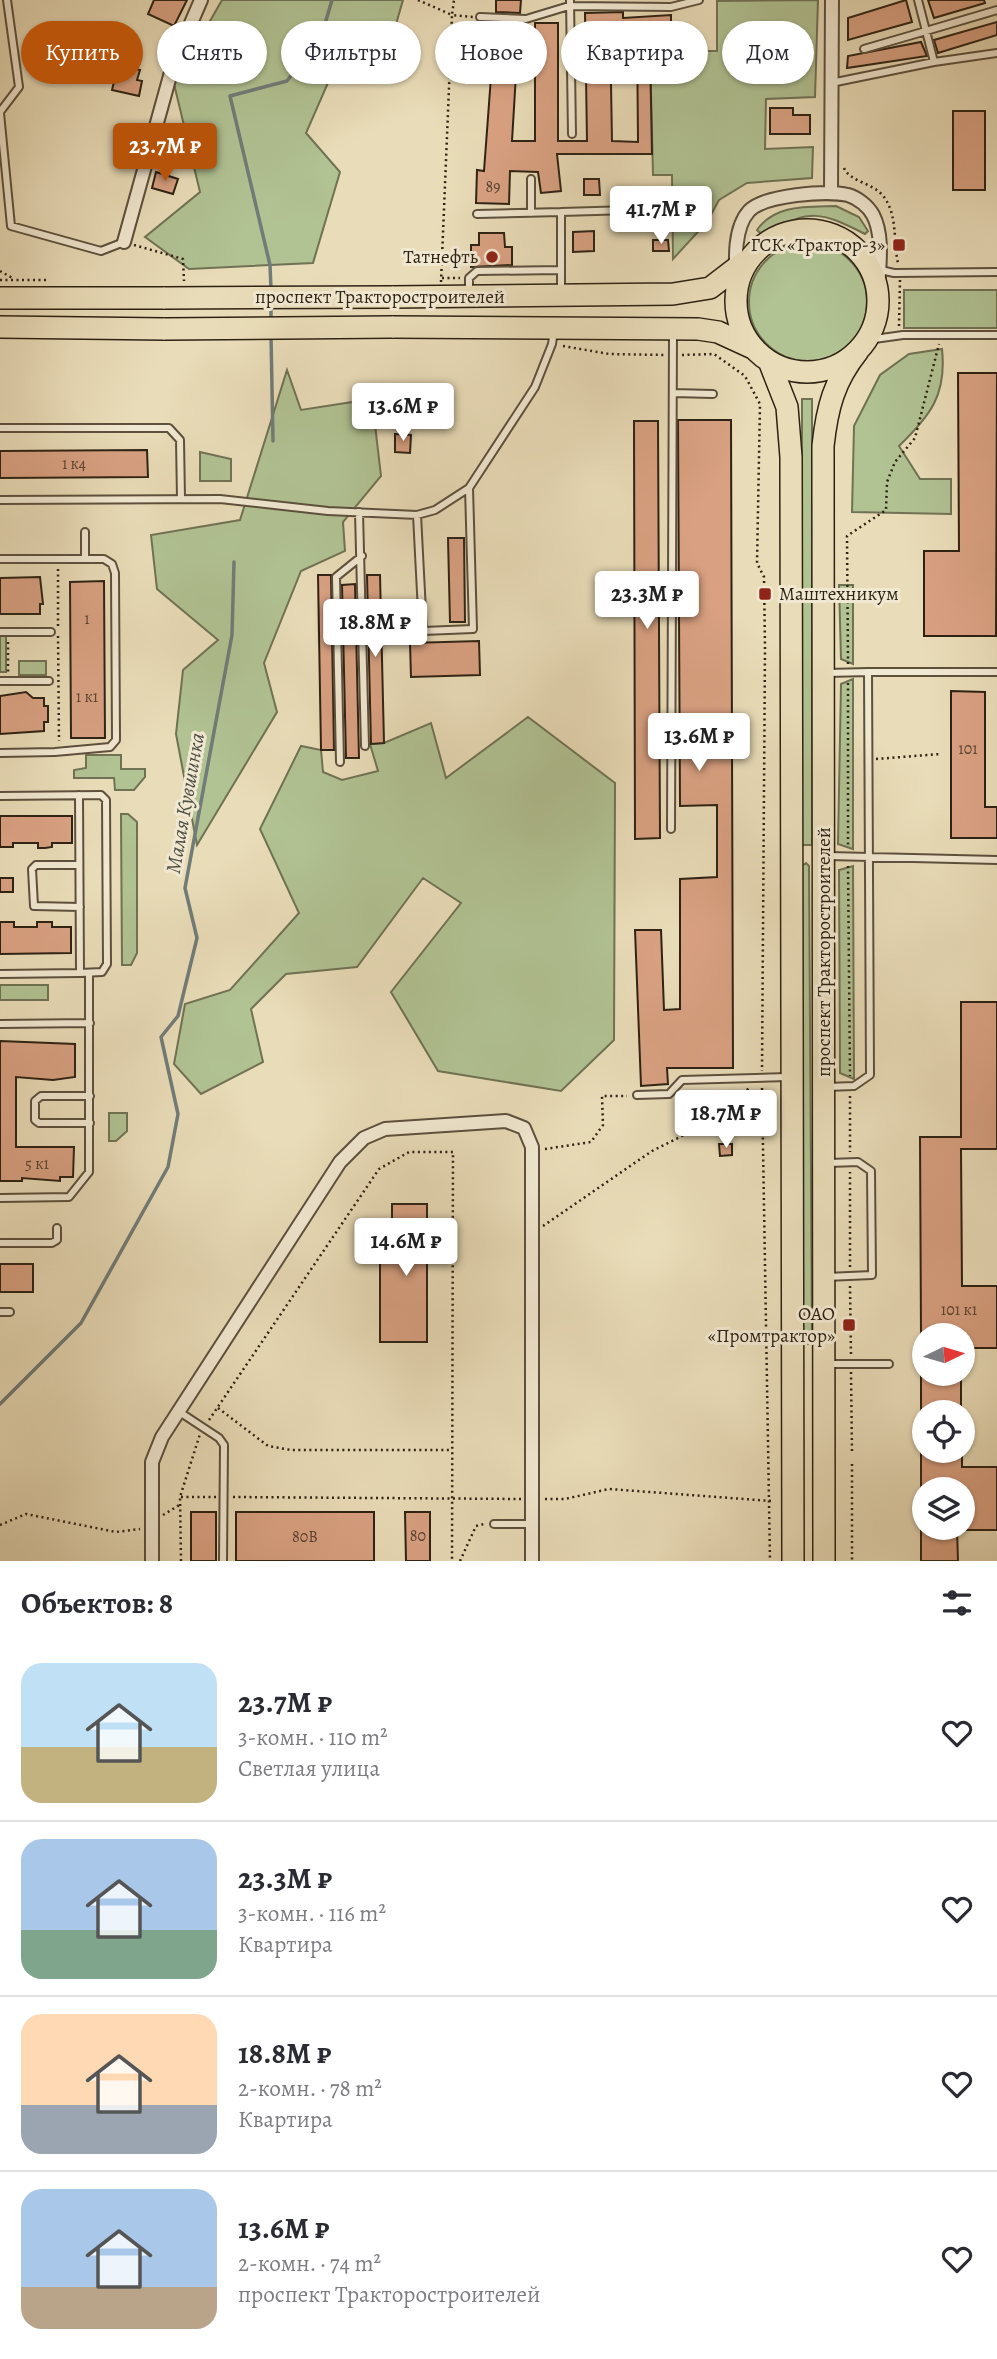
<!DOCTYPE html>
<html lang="ru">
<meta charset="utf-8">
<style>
:root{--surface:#fff;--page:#f7f7f7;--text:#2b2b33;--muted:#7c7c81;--line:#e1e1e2;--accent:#b45309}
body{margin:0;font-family:Alegreya,serif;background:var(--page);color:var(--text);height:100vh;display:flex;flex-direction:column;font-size:26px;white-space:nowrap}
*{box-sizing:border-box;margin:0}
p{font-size:23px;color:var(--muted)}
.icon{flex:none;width:38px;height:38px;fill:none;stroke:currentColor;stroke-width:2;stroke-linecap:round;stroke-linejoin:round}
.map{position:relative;height:1561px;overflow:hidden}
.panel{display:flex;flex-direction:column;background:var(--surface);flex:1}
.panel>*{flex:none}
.hud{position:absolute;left:21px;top:21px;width:956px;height:63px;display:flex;gap:14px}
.needle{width:46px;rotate:85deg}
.buttons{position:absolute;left:912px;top:1323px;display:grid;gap:14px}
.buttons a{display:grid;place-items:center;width:63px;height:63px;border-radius:50%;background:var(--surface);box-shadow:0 2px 5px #0004;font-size:35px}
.price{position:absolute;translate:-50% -60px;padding:0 16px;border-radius:7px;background:#fff;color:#222;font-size:23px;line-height:46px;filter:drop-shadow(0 2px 4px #0008)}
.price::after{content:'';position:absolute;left:50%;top:42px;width:21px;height:16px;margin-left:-10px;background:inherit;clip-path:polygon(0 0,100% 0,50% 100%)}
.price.selected{background:var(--accent);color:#fff}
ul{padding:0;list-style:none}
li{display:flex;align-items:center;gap:21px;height:175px;padding:0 21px}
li+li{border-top:2px solid var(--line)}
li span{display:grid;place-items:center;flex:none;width:196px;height:140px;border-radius:21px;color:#555}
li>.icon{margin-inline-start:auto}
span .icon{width:84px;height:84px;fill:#fffc;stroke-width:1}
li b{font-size:30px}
h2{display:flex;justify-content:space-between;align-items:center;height:84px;padding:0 21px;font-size:30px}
.tag{padding:0 24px;border-radius:32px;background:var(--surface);box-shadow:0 2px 5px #0004;font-size:24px;line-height:63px}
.tag.selected{background:var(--accent);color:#fff}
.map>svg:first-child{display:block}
.green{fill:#b1c293;stroke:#707254;stroke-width:2}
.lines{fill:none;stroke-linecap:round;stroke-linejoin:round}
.stream{stroke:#717c78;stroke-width:3.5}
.building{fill:#d9a182;stroke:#2e2214;stroke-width:2;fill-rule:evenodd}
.lane-casing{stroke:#5d503d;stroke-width:10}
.street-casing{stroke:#5d503d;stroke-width:16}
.primary-casing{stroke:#2e2214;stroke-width:24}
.path{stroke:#2e2214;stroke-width:2.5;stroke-dasharray:2 3.5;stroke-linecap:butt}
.lane{stroke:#f1e8d1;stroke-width:6}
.street{stroke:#f1e8d1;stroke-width:12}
.primary{stroke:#e9dcb8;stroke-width:21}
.primary-bridge-casing{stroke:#2e2214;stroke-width:24;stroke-linecap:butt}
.primary-bridge{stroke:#e9dcb8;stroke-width:21}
.poi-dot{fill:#8f2418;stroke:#f1e8d1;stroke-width:2.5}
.labels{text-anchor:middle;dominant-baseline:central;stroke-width:6;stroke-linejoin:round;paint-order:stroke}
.number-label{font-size:16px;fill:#594230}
.poi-label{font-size:19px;fill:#2e2214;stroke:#f1e8d1;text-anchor:end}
.street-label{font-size:19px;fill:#2e2214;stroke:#f1e8d1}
.water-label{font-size:21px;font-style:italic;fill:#4f4f46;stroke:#f1e8d1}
</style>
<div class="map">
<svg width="997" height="1561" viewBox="0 0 997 1561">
<rect width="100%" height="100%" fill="#e9dcb8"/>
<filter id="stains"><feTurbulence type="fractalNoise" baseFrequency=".00286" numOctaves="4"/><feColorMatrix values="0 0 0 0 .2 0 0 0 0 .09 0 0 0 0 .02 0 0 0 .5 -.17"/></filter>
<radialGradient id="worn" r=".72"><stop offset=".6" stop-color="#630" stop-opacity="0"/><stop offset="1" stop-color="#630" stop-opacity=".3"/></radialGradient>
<path class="green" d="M222 0H403L394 31 334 69 306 133 340 172 313 263 189 269 145 237 200 192 174 84Z
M818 0 815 97 766 99 765 149 813 147 812 178 747 183 719 200 707 222 673 259 672 175H653L650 51H717V1Z
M836 206 859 217 868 231 865 234C814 208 812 212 760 233L757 230C775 204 807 207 836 206Z
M749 302a59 59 0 1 1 118 0a59 59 0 1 1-118 0Z
M904 290H997V328H904Z
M942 349C947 395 930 416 899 446L920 479H951V514L852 512 854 426 880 375 909 354Z
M287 370 301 410 372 399 381 476 343 522 345 551 301 571 264 663 277 712 197 845 176 734 183 670 218 640 157 589 151 535 240 520Z
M802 399H812V845H802Z
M200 452 231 459V481H200Z
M839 585H853V664L841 659Z
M0 636H6V672H0Z
M19 661H46V675H19Z
M853 679V849L838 844 841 684Z
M528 717 615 783 614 1040 561 1091 438 1071 391 992 461 903 423 878 357 967 286 974 251 1009 263 1062 201 1094 174 1064 185 1004 230 990 299 913 260 829 301 746 321 750 323 772 342 780 378 771 370 744 384 743 431 723 446 778Z
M86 755H121V769H145V777L134 790H115L114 778H74V770L86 768Z
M121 814H128L137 822V953L131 965H122Z
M806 863 809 866 812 1341 808 1344 803 1341 802 866Z
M853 866 854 1079 840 1073 839 870Z
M0 985H48V1000H0Z
M109 1113H127V1131L116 1141H109Z"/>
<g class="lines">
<path class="stream" d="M271 289 270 265 230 96 287 81 322 34 332 0
M271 304V321
M271 335 273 441
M0 1404 81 1323 168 1167 178 1114 161 1037 178 1016 197 938 185 888 232 635 234 562"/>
</g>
<path class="building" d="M154 0H187L174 26 148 14Z
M496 0H521L520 13 496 12Z
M906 0 912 22 848 40V18Z
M928 0H984L985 3 934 18Z
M623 12V18L671 15V50L650 51 652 154H557L561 191 541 193 538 172 510 171 509 204 476 203 477 170 484 171 495 23 519 24 512 141H535V23H558V141H587L585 13ZM610 27H637L638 142 612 141Z
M997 22V35L938 53 934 40Z
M921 42 927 56 847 68 848 56Z
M118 65 140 70 137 80 142 81 139 96 112 90Z
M770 108H793V115H810V134H770Z
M953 111H985V190H953Z
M156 172 178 179 173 194 152 188Z
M584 179H599L600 195H584Z
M594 231V251L573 252V232Z
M479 233H504L505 247H512V265L471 267V245H479Z
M653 240H668L669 251H653Z
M958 373H997L996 636H924V551H959Z
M678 420H731L733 1068H667L668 1084 641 1086 635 930H661L664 1010 680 1009V879L717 877V805L680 806Z
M634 421H658L660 838 635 839Z
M395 434 411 435 410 453 395 452Z
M147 450 148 477 0 478V451Z
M448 538H464L465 622H450Z
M318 575H331L334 750H321Z
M367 575H380L384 743 371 744Z
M40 577 43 604H40V614H0V578Z
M104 581 105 738H71L70 582Z
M355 584 359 758H346L342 585Z
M479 641 480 675 411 677 410 643Z
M951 691 985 692V807H997V838H951Z
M26 692 33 698H44V706H48V722H44V731L0 734V696Z
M0 816H72V843H52V847L45 848H38V843H13V847H0Z
M0 878H13V892H0Z
M0 922H14V927H37V922H52V927H71V953L0 954Z
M961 1002H997V1149H961L962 1286H997V1348H962V1335H921L920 1137H961Z
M0 1041 75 1044V1077L53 1080 16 1077V1147H74L73 1177H60V1181L22 1178V1181H0Z
M719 1144H732V1155L720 1156Z
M392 1204H427V1342H380V1262H392Z
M0 1264H33V1292H0Z
M921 1374H961V1412H921Z
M921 1451H962V1467H997V1530H962V1489H921Z
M191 1512H216V1561H191Z
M236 1512H374V1561H236Z
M405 1512H430V1561H406Z
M921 1528H957L958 1561H921Z"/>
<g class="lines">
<g class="lane-casing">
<path id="lane" d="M570 0 572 134
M480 17 526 19 569 6 671 7 699 0
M864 49 926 31 918 0
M934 62 997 53
M831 83 934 62 926 31 997 10
M0 112 19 87 7 0
M0 113 11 226 101 251 124 242
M531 213V179
M477 214 561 212
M872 268 894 273 997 272
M561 291V212L664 209
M469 294V278L477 271 561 270
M867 340 903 335H997
M673 393 713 394
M0 428H169L180 440 181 499
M0 500 220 499 328 511 417 515 435 510 469 488 535 387 552 344 554 330
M359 512 365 746
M417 515 423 631 473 629 469 488
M0 559H104L112 564 115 573 116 740 110 747 55 752 0 753
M85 559V532
M0 632H51
M828 673 868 672
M0 681H49
M340 762 336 577 362 556
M0 796 101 795 106 800 107 964 102 972 80 973
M671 829 673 333
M828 856 997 860
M79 865H36L32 869 34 906 80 907
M0 974 80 973 79 795
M0 1024 90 1023
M826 1087 854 1086 870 1075 868 672H997
M637 1095 669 1094 682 1080 787 1077
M90 1096H41L35 1101V1120L39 1123H90
M0 1198 69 1197 89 1172V973
M0 1243H52L57 1240V1228
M826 1277 872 1275 871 1171 858 1162 829 1163
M0 1312H10
M828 1364H889
M178 1411 219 1438 224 1445 223 1561
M494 1524H532"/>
</g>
<g class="street-casing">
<path id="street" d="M831 193 832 0
M124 242 173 65 201 0
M737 289C736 266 732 230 749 211 764 195 827 190 848 195 858 198 868 206 873 215 884 236 879 266 878 289
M152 1561V1462L162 1437 340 1162 364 1138 385 1129 506 1121 524 1128 532 1147V1561"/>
</g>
<g class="primary-casing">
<path id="primary" d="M736 301a71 71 0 1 1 142 0a71 71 0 1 1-142 0Z
M392 297 673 294 710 288 744 262
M0 298H165
M0 327 165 329
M392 327 698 329 718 332 755 349
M769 361 787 407 791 457 793 1561
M824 1561 823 446C827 408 834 381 858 351"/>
</g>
<path class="path" d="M418 0 452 15 454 0
M844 168C850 182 874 183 884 197 898 216 893 242 898 263
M134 245 183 259 184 281
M0 271 14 279
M442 278H460
M0 280H46
M441 282 452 15 473 17
M899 326 900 280
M563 346 609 354 665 355
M682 355 714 354 745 376 760 404 757 563 764 577 765 648 762 1071
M58 569V626
M58 636 59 741
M8 642V674
M848 664 847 536 886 510 887 482 895 462 915 438 939 344
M848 683V847
M876 759 940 754
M848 866 850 1076
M762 1088 770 1561
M850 1096V1152
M545 1149 591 1142 603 1125 602 1096H627
M543 1226 652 1151 732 1111 750 1086
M850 1267V1172
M850 1286 851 1357
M851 1372 852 1452
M218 1408 268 1446 291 1450H452
M209 1420 379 1169 409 1152H453L452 1561
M852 1464V1561
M181 1497H216
M233 1497 521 1499
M545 1499H565L609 1489 771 1501
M163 1515 181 1504
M0 1525 26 1514 116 1532 140 1529
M181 1561 180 1497 200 1434
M460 1561 476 1526 484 1524"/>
<use href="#lane" class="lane"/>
<use href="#street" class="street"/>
<use href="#primary" class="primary"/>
<g class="primary-bridge-casing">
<path id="primary-bridge" d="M165 298 392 297
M165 329 392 327"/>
</g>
<use href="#primary-bridge" class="primary-bridge"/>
</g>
<g class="poi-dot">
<rect x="892" y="238" width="14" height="14" rx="3.5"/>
<circle cx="492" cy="257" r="7"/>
<rect x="758" y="587" width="14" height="14" rx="3.5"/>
<rect x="842" y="1318" width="14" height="14" rx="3.5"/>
</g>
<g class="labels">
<g class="number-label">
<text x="493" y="187">89</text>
<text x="74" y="464">1 к4</text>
<text x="87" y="619">1</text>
<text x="87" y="697">1 к1</text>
<text x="968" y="749">101</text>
<text x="37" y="1164">5 к1</text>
<text x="959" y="1310">101 к1</text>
<text x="418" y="1536">80</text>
<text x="305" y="1537">80В</text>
</g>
<g class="poi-label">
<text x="885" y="245">ГСК «Трактор-3»</text>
<text x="478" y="257">Татнефть</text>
<text x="779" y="594" text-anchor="start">Маштехникум</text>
<text x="835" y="1314">ОАО<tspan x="835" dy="22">«Промтрактор»</tspan></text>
</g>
<g class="street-label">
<text x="380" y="297">проспект Тракторостроителей</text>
<text transform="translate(824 952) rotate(-90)">проспект Тракторостроителей</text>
</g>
<g class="water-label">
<text transform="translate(185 803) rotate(-80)">Малая Кувшинка</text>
</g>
</g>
<rect width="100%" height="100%" filter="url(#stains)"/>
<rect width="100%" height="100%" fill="url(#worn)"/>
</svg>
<div class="buttons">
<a><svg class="needle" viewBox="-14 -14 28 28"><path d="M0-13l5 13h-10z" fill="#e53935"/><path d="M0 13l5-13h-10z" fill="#7c7c81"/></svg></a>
<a><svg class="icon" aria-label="locate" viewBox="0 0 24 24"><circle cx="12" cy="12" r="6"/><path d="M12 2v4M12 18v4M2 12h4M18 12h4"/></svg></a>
<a><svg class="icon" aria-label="layers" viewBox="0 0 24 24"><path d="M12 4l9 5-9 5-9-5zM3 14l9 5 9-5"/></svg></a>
</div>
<b class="price selected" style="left:165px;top:183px">23.7M ₽</b>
<b class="price" style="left:661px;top:246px">41.7M ₽</b>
<b class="price" style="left:403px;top:443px">13.6M ₽</b>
<b class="price" style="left:647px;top:631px">23.3M ₽</b>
<b class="price" style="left:375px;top:659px">18.8M ₽</b>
<b class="price" style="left:699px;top:773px">13.6M ₽</b>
<b class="price" style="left:726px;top:1150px">18.7M ₽</b>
<b class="price" style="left:406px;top:1278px">14.6M ₽</b>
<div class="hud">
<a class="tag selected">Купить</a>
<a class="tag">Снять</a>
<a class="tag">Фильтры</a>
<a class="tag">Новое</a>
<a class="tag">Квартира</a>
<a class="tag">Дом</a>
</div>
</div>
<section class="panel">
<h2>Объектов: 8<svg class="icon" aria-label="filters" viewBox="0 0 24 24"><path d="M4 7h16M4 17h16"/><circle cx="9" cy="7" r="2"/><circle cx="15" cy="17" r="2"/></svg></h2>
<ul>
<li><span style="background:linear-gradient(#bfe0f5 60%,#c2b280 0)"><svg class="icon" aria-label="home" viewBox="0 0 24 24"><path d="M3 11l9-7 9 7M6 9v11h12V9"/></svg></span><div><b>23.7M ₽</b><p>3-комн. · 110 m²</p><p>Светлая улица</p></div><svg class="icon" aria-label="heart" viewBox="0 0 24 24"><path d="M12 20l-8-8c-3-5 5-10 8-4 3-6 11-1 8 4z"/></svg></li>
<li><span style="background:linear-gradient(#a9c7e8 65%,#7fa58c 0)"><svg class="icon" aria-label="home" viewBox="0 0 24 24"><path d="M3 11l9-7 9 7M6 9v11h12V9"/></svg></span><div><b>23.3M ₽</b><p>3-комн. · 116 m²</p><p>Квартира</p></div><svg class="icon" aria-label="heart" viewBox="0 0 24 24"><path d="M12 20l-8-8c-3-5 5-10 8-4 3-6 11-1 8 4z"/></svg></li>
<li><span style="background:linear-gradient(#ffd9b3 65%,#9aa5b1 0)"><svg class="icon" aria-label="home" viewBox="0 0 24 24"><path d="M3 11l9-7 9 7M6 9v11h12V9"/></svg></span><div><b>18.8M ₽</b><p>2-комн. · 78 m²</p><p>Квартира</p></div><svg class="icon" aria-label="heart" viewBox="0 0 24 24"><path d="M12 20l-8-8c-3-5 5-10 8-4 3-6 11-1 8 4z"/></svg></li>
<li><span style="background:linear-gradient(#a9c7e8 70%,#b9a48a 0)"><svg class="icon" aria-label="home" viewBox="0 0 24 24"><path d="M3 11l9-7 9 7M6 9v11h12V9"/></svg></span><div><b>13.6M ₽</b><p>2-комн. · 74 m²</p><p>проспект Тракторостроителей</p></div><svg class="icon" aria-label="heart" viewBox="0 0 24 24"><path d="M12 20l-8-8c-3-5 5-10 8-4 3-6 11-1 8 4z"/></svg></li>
</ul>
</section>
